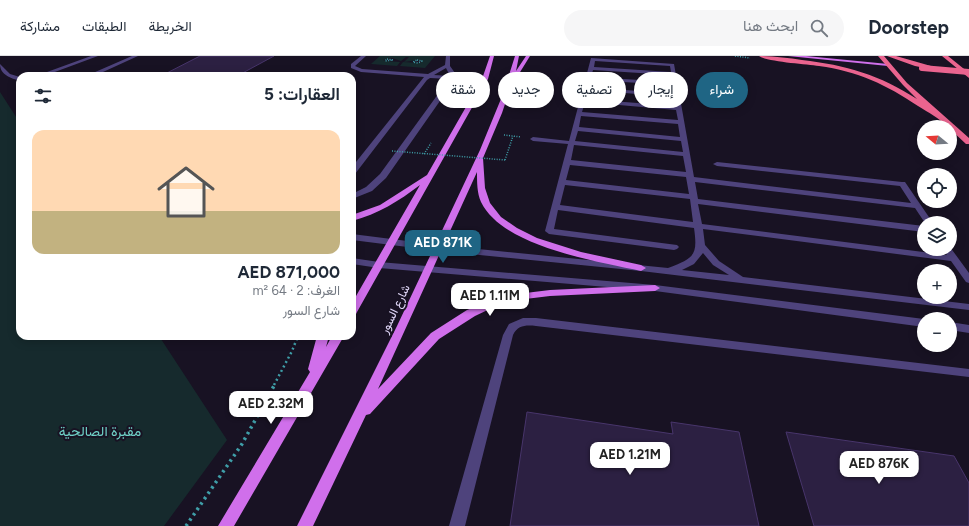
<!DOCTYPE html>
<html lang="ar">
<meta charset="utf-8">
<style>
:root{--surface:#fff;--page:#f6f6f7;--text:#1f2937;--muted:#747a83;--line:#e0e1e3;--accent:#1f6584}
body{margin:0;font-family:Figtree,Vazirmatn,sans-serif;background:var(--page);color:var(--text);direction:rtl;height:100vh;display:flex;flex-direction:column;font-size:15px;white-space:nowrap}
*{box-sizing:border-box;margin:0}
p{font-size:13px;color:var(--muted)}
.icon{flex:none;width:22px;height:22px;fill:none;stroke:currentColor;stroke-width:2;stroke-linecap:round;stroke-linejoin:round}
.map{position:relative;flex:1;overflow:hidden;direction:ltr}
.panel{position:absolute;left:16px;top:16px;width:340px;height:268px;display:flex;flex-direction:column;background:var(--surface);border-radius:12px;box-shadow:0 2px 10px #0003;direction:rtl}
.panel>*{flex:none}
.banner{position:absolute;left:368px;top:16px;width:380px;height:36px;direction:rtl;display:flex;gap:8px}
.needle{width:26px;rotate:288deg}
.tools{position:absolute;left:917px;top:64px;display:grid;gap:8px}
.tools a{display:grid;place-items:center;width:40px;height:40px;border-radius:50%;background:var(--surface);box-shadow:0 2px 10px #0003;font-size:20px}
.price{position:absolute;translate:-50% -34px;padding:0 9px;border-radius:8px;background:#fff;color:#222;font-size:13px;line-height:26px;filter:drop-shadow(0 1px 2px #0008)}
.price::after{content:'';position:absolute;left:50%;top:24px;width:12px;height:9px;margin-left:-6px;background:inherit;clip-path:polygon(0 0,100% 0,50% 100%)}
.price.active{background:var(--accent);color:#fff}
ul{padding:0;list-style:none}
li{display:grid;align-content:center;gap:8px;height:212px;padding:0 16px}
li span{display:grid;place-items:center;height:124px;border-radius:12px;color:#555}
li>.icon{margin-inline-start:auto}
span .icon{width:72px;height:72px;fill:#fffc;stroke-width:1}
li b{font-size:17px}
h2{display:flex;justify-content:space-between;align-items:center;height:48px;padding:0 16px;font-size:17px}
.chip{padding:0 14px;border-radius:18px;background:var(--surface);box-shadow:0 2px 10px #0003;font-size:14px;line-height:36px}
.chip.active{background:var(--accent);color:#fff}
header{display:flex;align-items:center;gap:24px;box-sizing:border-box;height:56px;padding:0 20px;background:var(--surface);border-bottom:1px solid var(--line)}
header strong{font-size:19px}
nav{display:flex;gap:22px;margin-inline-start:auto;font-size:14px}
.search{width:280px;height:36px;background:var(--page);display:flex;align-items:center;gap:10px;box-sizing:border-box;padding:0 14px;border-radius:22px;color:var(--muted);font-size:15px}
.map>svg:first-child{display:block}
.green{fill:#162a2d}
.building{fill:#2c2042;stroke:#48356b}
.lines{fill:none;stroke-linecap:round;stroke-linejoin:round}
.path-far2{stroke:#3f9ea8;stroke-width:1.5;stroke-dasharray:1 1.5;stroke-linecap:butt}
.path-far1{stroke:#3f9ea8;stroke-width:2.5;stroke-dasharray:2 3;stroke-linecap:butt}
.path{stroke:#3f9ea8;stroke-width:3.5;stroke-dasharray:2.5 4;stroke-linecap:butt}
.minor{fill:#4e437c;fill-rule:evenodd}
.major{fill:#d06feb;fill-rule:evenodd}
.highway{fill:#ea648f;fill-rule:evenodd}
.path-bridge{stroke:#3f9ea8;stroke-width:1.5;stroke-dasharray:1 1.5;stroke-linecap:butt}
.highway-bridge{stroke:#ea648f;stroke-width:6}
.labels{text-anchor:middle;dominant-baseline:central;stroke-width:4;stroke-linejoin:round;paint-order:stroke}
.street-label{font-size:12px;fill:#e2d9fa;stroke:#181223}
.near-park-label{font-size:14px;fill:#6fd1c7;stroke:#181223}
</style>
<header>
<strong>Doorstep</strong>
<div class="search"><svg class="icon" aria-label="search" viewBox="0 0 24 24"><circle cx="10" cy="10" r="6"/><path d="M15 15l6 6"/></svg>ابحث هنا</div>
<nav><a>الخريطة</a><a>الطبقات</a><a>مشاركة</a></nav>
</header>
<div class="map">
<svg width="969" height="470" viewBox="0 0 969 470">
<rect width="100%" height="100%" fill="#181223"/>
<path class="green" d="M380 0H435L425 12 400 10 403 6 419 7 423 5 418 4 404 6 409 1H406L401 5 392 2 383 4 386 5 400 6 397 10 371 8Z
M0 36 20 67V280H159L227 384 164 470H0Z"/>
<path class="building" d="M200 0H274L237 20H161Z
M527 356 673 378 671 366 739 376 759 470H510Z
M786 376 954 400 969 427V470H814Z"/>
<g class="lines">
<path class="path-far2" d="M735 0 750 2
M387 3 393 4 385 5Z
M417 4 422 5 418 7 413 6Z
M504 79 521 81
M424 98 431 87
M505 104 513 80"/>
<path class="path-far1" d="M274 329 292 295 298 280"/>
<path class="path" d="M186 470 242 388 275 328"/>
<path class="minor" d="M91 0H98L44 20H36Z
M132 0H138L103 16 150 18 153 20 97 19 86 20Z
M361 0H366L355 10 362 13 428 18 445 9 446 0H450V10L455 17 456 22 386 122 372 135 352 143V138L366 131 380 118 449 23 430 22 427 24 355 118H352V111L424 21 361 16 351 12V8ZM446 12 450 20 434 19Z
M591 2 674 8 694 121 911 147 900 130 717 110 713 108 717 106 902 126H905L933 167H925L915 152 695 126 698 143 924 170V176L698 148 702 168 947 199 942 193H950V191L969 217V227L966 226 951 205 703 173 705 189 719 205 743 221 969 248V254L641 215 439 195 352 184V178L439 189 668 212C694 202 698 200 694 172L558 154 554 173 677 189 679 191 677 193 674 194 549 178 545 175 568 88 533 85 530 83 533 81 569 85ZM595 5 670 10 671 16 594 11ZM593 14 671 19 672 26 591 21ZM590 24 673 29 674 38 589 31ZM588 34 674 41 676 50 586 43ZM585 46 676 54 678 64 582 56ZM581 60 678 68 680 81 579 71ZM578 75 681 85 683 96 575 85ZM574 89 683 100 686 116 571 104ZM570 109 686 121 689 138 566 124ZM565 129 690 143 693 166 560 149ZM703 197 713 209 729 219 682 214 694 208Z
M0 8 10 18 20 21V25C11 22 0 19 0 8Z
M352 202 379 206 655 229 924 263V271L655 235 379 212 352 208Z
M523 262H536L969 313V321L536 270C526 269 518 269 513 279L465 470H449L503 279 509 268Z
M950 266 969 269V277L950 274Z"/>
<path class="major" d="M490 0H494L488 23 357 256 356 258 352 260V247L420 129C399 145 378 158 352 165V159L380 149 427 119 482 23Z
M515 0H519L516 15 526 0H530L517 21H514L502 57 483 102 485 132 490 147 501 161 517 172 537 182 581 196 641 209 646 212 641 215C596 205 503 191 481 146 477 137 477 126 477 116L378 333 431 277 467 254 489 245 517 238 550 234 655 229 660 232 655 235 550 240 517 244 496 250 475 260 439 283 370 358 366 359 313 470H297L397 270 480 94 503 38Z
M788 0H806L888 8 890 9 888 10Z
M317 280H329L326 291 332 280H344L234 470H218L310 316 308 313Z"/>
<path class="highway" d="M759 0C774 0 788 2 802 4 846 9 880 19 917 43L903 29 878 0H884L907 27 969 82V88H966L950 73V71H948C939 62 929 57 918 50 887 29 857 15 819 10 806 8 768 6 759 0Z
M887 0H896L938 12 935 14 915 10Z
M942 0H948L969 17V22Z"/>
<path class="path-bridge" d="M392 95 505 104"/>
<path class="highway-bridge" d="M922 12 969 16"/>
</g>
<g class="labels">
<g class="street-label">
<text transform="translate(395 253) rotate(-64)">شارع السور</text>
</g>
<g class="near-park-label">
<text x="100" y="375">مقبرة الصالحية</text>
</g>
</g>
</svg>
<div class="tools">
<a><svg class="needle" viewBox="-14 -14 28 28"><path d="M0-13l5 13h-10z" fill="#e53935"/><path d="M0 13l5-13h-10z" fill="#747a83"/></svg></a>
<a><svg class="icon" aria-label="locate" viewBox="0 0 24 24"><circle cx="12" cy="12" r="6"/><path d="M12 2v4M12 18v4M2 12h4M18 12h4"/></svg></a>
<a><svg class="icon" aria-label="layers" viewBox="0 0 24 24"><path d="M12 4l9 5-9 5-9-5zM3 14l9 5 9-5"/></svg></a>
<a>+</a>
<a>−</a>
</div>
<b class="price active" style="left:443px;top:208px">AED 871K</b>
<b class="price" style="left:490px;top:261px">AED 1.11M</b>
<b class="price" style="left:271px;top:369px">AED 2.32M</b>
<b class="price" style="left:630px;top:420px">AED 1.21M</b>
<b class="price" style="left:879px;top:429px">AED 876K</b>
<div class="banner">
<a class="chip active">شراء</a>
<a class="chip">إيجار</a>
<a class="chip">تصفية</a>
<a class="chip">جديد</a>
<a class="chip">شقة</a>
</div>
<section class="panel">
<h2>العقارات: 5<svg class="icon" aria-label="filters" viewBox="0 0 24 24"><path d="M4 7h16M4 17h16"/><circle cx="9" cy="7" r="2"/><circle cx="15" cy="17" r="2"/></svg></h2>
<ul>
<li><span style="background:linear-gradient(#ffd9b3 65%,#c2b280 0)"><svg class="icon" aria-label="home" viewBox="0 0 24 24"><path d="M3 11l9-7 9 7M6 9v11h12V9"/></svg></span><div><b>AED 871,000</b><p>الغرف: 2 · 64 m²</p><p>شارع السور</p></div></li>
</ul>
</section>
</div>
